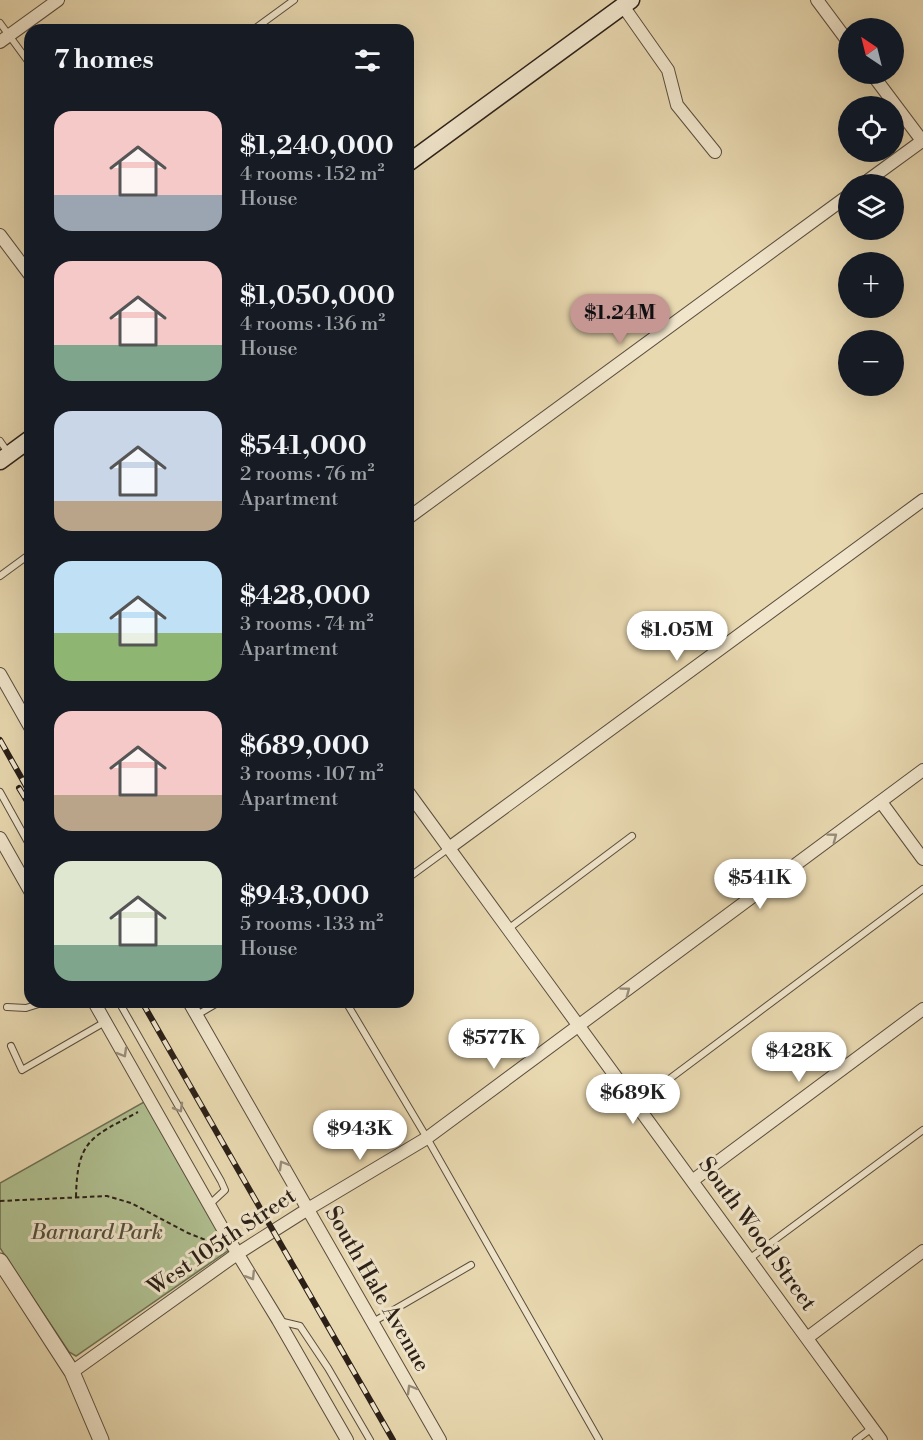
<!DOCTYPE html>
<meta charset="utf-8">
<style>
:root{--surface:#171b24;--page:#20242c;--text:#f1f3f6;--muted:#9ea1a6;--accent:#c59692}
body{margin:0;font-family:"Libre Bodoni",serif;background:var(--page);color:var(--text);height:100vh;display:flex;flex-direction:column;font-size:22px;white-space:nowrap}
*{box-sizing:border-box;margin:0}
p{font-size:20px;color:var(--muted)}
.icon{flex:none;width:33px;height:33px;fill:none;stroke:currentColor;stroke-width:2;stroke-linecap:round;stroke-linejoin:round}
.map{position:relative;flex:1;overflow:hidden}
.side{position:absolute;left:24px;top:24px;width:390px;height:984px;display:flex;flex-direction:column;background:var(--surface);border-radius:18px;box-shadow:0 6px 24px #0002}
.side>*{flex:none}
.needle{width:39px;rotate:325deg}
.tools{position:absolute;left:838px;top:18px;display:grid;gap:12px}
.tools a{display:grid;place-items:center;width:66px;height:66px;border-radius:50%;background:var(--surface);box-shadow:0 6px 24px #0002;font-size:30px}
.price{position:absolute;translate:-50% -51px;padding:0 14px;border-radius:21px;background:#fff;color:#222;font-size:20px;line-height:39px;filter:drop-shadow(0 2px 3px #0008)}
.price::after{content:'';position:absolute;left:50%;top:36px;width:18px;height:14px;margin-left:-9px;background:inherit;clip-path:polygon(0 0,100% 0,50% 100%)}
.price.active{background:var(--accent);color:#111}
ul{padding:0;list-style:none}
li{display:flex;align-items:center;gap:18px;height:150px;padding:0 30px}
li span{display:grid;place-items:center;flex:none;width:168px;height:120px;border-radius:18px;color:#555}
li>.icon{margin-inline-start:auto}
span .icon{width:72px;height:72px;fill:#fffc;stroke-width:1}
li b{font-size:26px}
h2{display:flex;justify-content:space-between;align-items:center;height:72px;padding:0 30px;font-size:26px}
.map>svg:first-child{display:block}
.green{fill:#b0c091;stroke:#6e7054;stroke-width:1.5}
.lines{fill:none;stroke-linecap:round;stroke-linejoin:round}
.service-casing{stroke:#5a4e3e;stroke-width:8}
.minor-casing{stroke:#5a4e3e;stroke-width:14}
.tertiary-casing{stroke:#5a4e3e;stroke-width:17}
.secondary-casing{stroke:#2b2018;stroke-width:19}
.path{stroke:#2b2018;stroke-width:2;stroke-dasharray:4.5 3;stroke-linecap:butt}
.service{stroke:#f1e6cc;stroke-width:6}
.minor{stroke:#f1e6cc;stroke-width:12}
.tertiary{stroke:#f1e6cc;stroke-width:15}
.secondary{stroke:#f1e6cc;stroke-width:16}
.rail-casing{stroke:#2b2018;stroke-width:6}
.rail{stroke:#f1e6cc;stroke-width:4;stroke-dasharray:11;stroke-linecap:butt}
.oneway{stroke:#988d7b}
.labels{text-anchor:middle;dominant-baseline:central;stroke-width:6;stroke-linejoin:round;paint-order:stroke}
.park-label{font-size:22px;font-style:italic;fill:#53503c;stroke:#f1e6cc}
.street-label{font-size:22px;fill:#2b2018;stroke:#f1e6cc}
</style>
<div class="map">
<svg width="923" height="1440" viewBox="0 0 923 1440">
<rect width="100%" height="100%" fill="#e9d9b1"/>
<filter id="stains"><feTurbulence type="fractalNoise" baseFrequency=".00333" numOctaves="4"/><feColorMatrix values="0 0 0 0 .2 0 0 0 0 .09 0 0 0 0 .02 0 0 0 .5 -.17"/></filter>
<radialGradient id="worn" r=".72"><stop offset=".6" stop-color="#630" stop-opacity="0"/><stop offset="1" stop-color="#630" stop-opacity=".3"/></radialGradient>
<path class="green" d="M144 1102 229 1250 76 1356 69 1352 0 1248V1183Z"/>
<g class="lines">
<g class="service-casing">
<path id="service" d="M0 23 30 64
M253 30 294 0
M0 441 9 454
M0 576 30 554
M0 792 30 846
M408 878 449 848
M508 929 632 836
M119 1002 221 1181 225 1190 210 1204
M346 1002 427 1138 599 1440
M7 1007 26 1008 45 1002
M197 1015 219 1002
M11 1046 22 1070 105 1022
M636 1104 923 889
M749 1259 923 1130
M279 1321 300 1326 328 1368 370 1440
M373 1322 471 1265
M856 1440 872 1428"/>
</g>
<g class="minor-casing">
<path id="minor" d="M817 0 849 43
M623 6 668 70 677 105 715 152
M0 42 58 0
M872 74 923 142
M863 184 922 141
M0 235 30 275
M408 518 849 195
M0 674 30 727
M408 792 881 1440
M881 802 923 859
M0 838 30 891
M449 848 923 500
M94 1002 228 1238 278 1320 347 1440
M189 1002 440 1440
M692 1181 923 1009
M807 1338 923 1251
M72 1372 237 1254 308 1209 427 1138 923 770"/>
</g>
<g class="tertiary-casing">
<path id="tertiary" d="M0 1261 72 1372 101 1440"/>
</g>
<g class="secondary-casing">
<path id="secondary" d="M408 163 631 0
M0 461 30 439"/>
</g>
<path class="path" d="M76 1197C77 1139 92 1137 138 1112
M0 1201 107 1196 131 1203 188 1233 213 1243"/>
<use href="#service" class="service"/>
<use href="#minor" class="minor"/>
<use href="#tertiary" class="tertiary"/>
<use href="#secondary" class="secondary"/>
<g class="rail-casing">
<path id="rail" d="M0 740 30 793
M19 788 30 806
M142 1002 393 1440"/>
</g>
<use href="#rail" class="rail"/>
</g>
<defs><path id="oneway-chevron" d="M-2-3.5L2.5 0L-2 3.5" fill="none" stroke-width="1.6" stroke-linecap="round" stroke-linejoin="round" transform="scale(1.5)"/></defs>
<g class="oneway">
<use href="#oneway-chevron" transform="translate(833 837) rotate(-37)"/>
<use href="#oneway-chevron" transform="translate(626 991) rotate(-37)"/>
<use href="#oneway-chevron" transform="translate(123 1053) rotate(60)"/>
<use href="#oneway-chevron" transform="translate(179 1108) rotate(60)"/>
<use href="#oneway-chevron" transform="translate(283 1165) rotate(-120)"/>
<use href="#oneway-chevron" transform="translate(251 1276) rotate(58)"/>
<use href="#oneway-chevron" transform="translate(411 1389) rotate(-120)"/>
</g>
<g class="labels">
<g class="park-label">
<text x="97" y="1232">Barnard Park</text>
</g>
<g class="street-label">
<text transform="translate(757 1234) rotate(54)">South Wood Street</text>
<text transform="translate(222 1242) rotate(-34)">West 105th Street</text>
<text transform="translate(377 1289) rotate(60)">South Hale Avenue</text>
</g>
</g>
<rect width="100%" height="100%" filter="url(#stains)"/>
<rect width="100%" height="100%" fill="url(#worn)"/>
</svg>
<div class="tools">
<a><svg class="needle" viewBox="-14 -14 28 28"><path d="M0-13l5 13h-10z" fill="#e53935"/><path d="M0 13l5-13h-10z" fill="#9ea1a6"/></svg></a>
<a><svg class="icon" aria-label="locate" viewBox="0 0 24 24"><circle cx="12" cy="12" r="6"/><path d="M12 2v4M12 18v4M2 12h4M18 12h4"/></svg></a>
<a><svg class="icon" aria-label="layers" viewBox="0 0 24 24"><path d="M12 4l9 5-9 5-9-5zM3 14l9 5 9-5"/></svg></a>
<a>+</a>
<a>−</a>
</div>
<b class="price active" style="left:620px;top:345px">$1.24M</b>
<b class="price" style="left:677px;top:662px">$1.05M</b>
<b class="price" style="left:760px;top:910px">$541K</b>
<b class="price" style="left:494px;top:1070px">$577K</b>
<b class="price" style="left:799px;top:1083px">$428K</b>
<b class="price" style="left:633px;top:1125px">$689K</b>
<b class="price" style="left:360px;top:1161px">$943K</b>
<section class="side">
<h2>7 homes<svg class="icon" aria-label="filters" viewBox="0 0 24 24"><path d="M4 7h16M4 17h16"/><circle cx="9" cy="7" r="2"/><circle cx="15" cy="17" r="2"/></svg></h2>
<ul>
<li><span style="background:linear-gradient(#f6c9c9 70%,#9aa5b1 0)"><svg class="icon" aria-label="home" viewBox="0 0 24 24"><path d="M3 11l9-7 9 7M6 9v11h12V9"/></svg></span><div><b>$1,240,000</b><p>4 rooms · 152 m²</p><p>House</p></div></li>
<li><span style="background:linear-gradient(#f6c9c9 70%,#7fa58c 0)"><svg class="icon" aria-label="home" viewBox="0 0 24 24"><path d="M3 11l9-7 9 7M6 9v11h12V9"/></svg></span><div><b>$1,050,000</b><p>4 rooms · 136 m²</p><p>House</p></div></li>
<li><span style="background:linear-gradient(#c9d6e8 75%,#b9a48a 0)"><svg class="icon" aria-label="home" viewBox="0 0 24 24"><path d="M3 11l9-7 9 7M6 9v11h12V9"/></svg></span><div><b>$541,000</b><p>2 rooms · 76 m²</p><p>Apartment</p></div></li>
<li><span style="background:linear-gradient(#bfe0f5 60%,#8fb573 0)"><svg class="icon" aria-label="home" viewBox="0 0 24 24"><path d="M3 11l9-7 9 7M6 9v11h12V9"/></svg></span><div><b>$428,000</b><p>3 rooms · 74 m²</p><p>Apartment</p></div></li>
<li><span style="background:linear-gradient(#f6c9c9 70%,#b9a48a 0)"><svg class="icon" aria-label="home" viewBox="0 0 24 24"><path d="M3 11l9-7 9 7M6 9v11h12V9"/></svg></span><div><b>$689,000</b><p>3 rooms · 107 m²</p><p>Apartment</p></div></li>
<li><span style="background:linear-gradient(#dfe7d0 70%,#7fa58c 0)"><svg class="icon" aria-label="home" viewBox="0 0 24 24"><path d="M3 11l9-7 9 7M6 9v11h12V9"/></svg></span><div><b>$943,000</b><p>5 rooms · 133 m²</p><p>House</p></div></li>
</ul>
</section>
</div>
